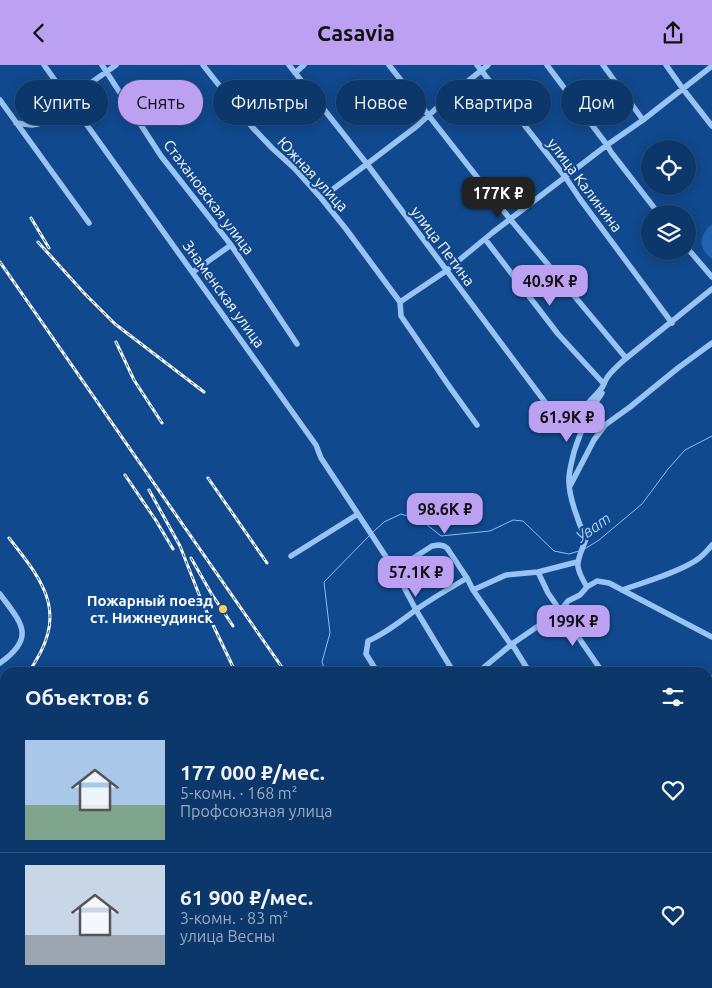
<!DOCTYPE html>
<html lang="ru">
<meta charset="utf-8">
<style>
:root{--surface:#0c376a;--page:#1a4272;--text:#f1f3f6;--muted:#9aacc1;--line:#2c517e;--accent:#bca0f2}
body{margin:0;font-family:Ubuntu,sans-serif;background:var(--page);color:var(--text);height:100vh;display:flex;flex-direction:column;font-size:19px;white-space:nowrap}
*{box-sizing:border-box;margin:0}
p{font-size:16px;color:var(--muted)}
.icon{flex:none;width:28px;height:28px;fill:none;stroke:currentColor;stroke-width:2;stroke-linecap:round;stroke-linejoin:round}
.map{position:relative;flex:1;overflow:hidden}
.panel{position:absolute;left:0px;top:602px;width:712px;height:321px;display:flex;flex-direction:column;background:var(--surface);border-radius:15px 15px 0 0;box-shadow:0 2px 12px #0003,0 0 0 1px var(--line)}
.panel>*{flex:none}
.banner{position:absolute;left:15px;top:15px;width:682px;height:45px;display:flex;gap:10px}
.buttons{position:absolute;left:641px;top:75px;display:grid;gap:10px}
.buttons a{display:grid;place-items:center;width:55px;height:55px;border-radius:50%;background:var(--surface);box-shadow:0 2px 12px #0003,0 0 0 1px var(--line);font-size:25px}
.price{position:absolute;translate:-50% -42px;padding:0 11px;border-radius:10px;background:var(--accent);color:#111;font-size:16px;line-height:32px;filter:drop-shadow(0 1px 2px #0008)}
.price::after{content:'';position:absolute;left:50%;top:30px;width:15px;height:11px;margin-left:-8px;background:inherit;clip-path:polygon(0 0,100% 0,50% 100%)}
.price.on{background:#222;color:#fff}
ul{padding:0;list-style:none}
li{display:flex;align-items:center;gap:15px;height:125px;padding:0 25px}
li+li{border-top:1px solid var(--line)}
li span{display:grid;place-items:center;flex:none;width:140px;height:100px;border-radius:0px;color:#555}
li>.icon{margin-inline-start:auto}
span .icon{width:60px;height:60px;fill:#fffc;stroke-width:1}
li b{font-size:21px}
h2{display:flex;justify-content:space-between;align-items:center;height:60px;padding:0 25px;font-size:21px}
.tag{padding:0 18px;border-radius:22px;background:var(--surface);box-shadow:0 2px 12px #0003,0 0 0 1px var(--line);font-size:18px;line-height:45px}
.tag.on{background:var(--accent);color:#111}
header{display:flex;justify-content:space-between;align-items:center;height:65px;padding:0 25px;background:var(--accent);color:#111;font-size:22px;font-weight:700}
.map>svg:first-child{display:block}
.green{fill:#2163ae}
.lines{fill:none;stroke-linecap:round;stroke-linejoin:round}
.stream{stroke:#8abef6;stroke-width:1}
.minor{stroke:#98c3f3;stroke-width:5.5}
.rail-casing{stroke:#fff;stroke-width:3}
.rail{stroke:#10498e;stroke-width:1;stroke-dasharray:4;stroke-linecap:butt}
.poi-dot{fill:#ffcd5a;stroke:#10498e;stroke-width:2}
.labels{text-anchor:middle;dominant-baseline:central;stroke-width:4.5;stroke-linejoin:round;paint-order:stroke}
.street-label{font-size:15px;fill:#fff;stroke:#10498e}
.poi-label{font-size:15px;font-weight:bold;fill:#fff;stroke:#10498e;text-anchor:end}
.water-label{font-size:16px;font-style:italic;fill:#a4cdfa;stroke:#10498e}
</style>
<header><svg class="icon" aria-label="back" viewBox="0 0 24 24"><path d="M15 5l-7 7 7 7"/></svg>Casavia<svg class="icon" aria-label="share" viewBox="0 0 24 24"><path d="M12 15V3M7 8l5-5 5 5M5 13v7h14v-7"/></svg></header>
<div class="map">
<svg width="712" height="923" viewBox="0 0 712 923">
<rect width="100%" height="100%" fill="#10498e"/>
<path class="green" d="M712 159V194C697 183 699 170 712 159Z"/>
<g class="lines">
<path class="stream" d="M373 467 384 457 401 449 421 455 441 471 490 466 513 455 523 456 554 486 569 489 579 486
M583 485 599 475 642 439 668 404 685 385 712 371
M326 608 322 597 330 568 324 517 369 471
M0 799 5 800
M449 923 452 919"/>
<path class="minor" d="M44 0 316 380 321 393 358 449 396 507 416 545 454 608
M102 0 161 91 231 180 297 279
M203 0 252 62 272 83 294 103 321 133 346 164 400 237
M289 0 367 99 545 337C563 355 573 356 590 336 595 331 600 326 603 321 605 317 606 313 609 310 614 304 620 299 626 293
M389 0 510 154 626 293
M477 0 566 113 580 134 672 258
M547 0 607 80 611 87 659 149
M603 0 643 55
M666 0 683 24 712 61
M295 8 304 0
M0 35 89 158
M16 58 32 60 38 59 57 46 68 34 116 0
M321 133 367 99 417 61 452 29 488 0
M485 174 558 269 604 319
M688 184 712 212
M193 207 231 180
M400 237 446 206 492 168 607 80 643 55 712 1
M400 237 401 251 449 321 477 360
M624 295 712 224
M570 421 594 375 605 360 630 342 678 303 712 278
M291 491 358 449
M396 507 415 492 432 481 439 480 444 481 447 483 467 513 473 525 509 577 512 579 530 608
M538 507 548 528 603 608
M587 522C573 499 577 498 586 474 579 459 568 430 569 414 569 405 572 396 574 387 582 363 588 348 602 328
M473 525 506 510 538 507 577 497
M622 525C645 517 676 508 695 496 702 492 707 486 712 480
M0 529C21 558 37 572 0 598
M343 608 344 606
M378 608 366 589 368 576C386 568 401 556 417 544 433 533 450 523 467 513
M477 608 512 579 560 546 568 536 580 530 587 522 597 516 609 518 712 572
M708 616 712 613
M708 636 712 642
M0 738 5 737
M708 753 712 759
M0 815 5 813
M708 858 712 864
M420 919 423 923
M541 919 543 923
M622 919 625 923
M679 919 682 923
M218 923 224 919
M300 923 306 919"/>
<g class="rail-casing">
<path id="rail" d="M31 153 49 183
M38 177 84 228 115 259 204 327
M0 197 286 608
M116 277 134 315 162 358
M125 410 155 454 173 484
M208 413 267 498
M149 425 180 481 202 537 236 608
M9 473C47 521 69 550 28 608
M191 493 211 528 233 561
M394 919 395 923
M449 919 452 923
M500 919 503 923"/>
</g>
<use href="#rail" class="rail"/>
</g>
<circle class="poi-dot" cx="223" cy="544" r="5"/>
<g class="labels">
<g class="street-label">
<text transform="translate(313 109) rotate(47)">Южная улица</text>
<text transform="translate(585 120) rotate(53)">улица Калинина</text>
<text transform="translate(209 132) rotate(53)">Стахановская улица</text>
<text transform="translate(443 181) rotate(53)">улица Петина</text>
<text transform="translate(224 229) rotate(54)">Знаменская улица</text>
</g>
<g class="poi-label">
<text x="213" y="535">Пожарный поезд<tspan x="213" dy="17">ст. Нижнеудинск</tspan></text>
</g>
<g class="water-label">
<text transform="translate(593 462) rotate(-35)">Уват</text>
</g>
</g>
</svg>
<div class="buttons">
<a><svg class="icon" aria-label="locate" viewBox="0 0 24 24"><circle cx="12" cy="12" r="6"/><path d="M12 2v4M12 18v4M2 12h4M18 12h4"/></svg></a>
<a><svg class="icon" aria-label="layers" viewBox="0 0 24 24"><path d="M12 4l9 5-9 5-9-5zM3 14l9 5 9-5"/></svg></a>
</div>
<b class="price on" style="left:498px;top:154px">177K ₽</b>
<b class="price" style="left:550px;top:242px">40.9K ₽</b>
<b class="price" style="left:567px;top:378px">61.9K ₽</b>
<b class="price" style="left:445px;top:470px">98.6K ₽</b>
<b class="price" style="left:416px;top:533px">57.1K ₽</b>
<b class="price" style="left:573px;top:582px">199K ₽</b>
<div class="banner">
<a class="tag">Купить</a>
<a class="tag on">Снять</a>
<a class="tag">Фильтры</a>
<a class="tag">Новое</a>
<a class="tag">Квартира</a>
<a class="tag">Дом</a>
</div>
<section class="panel">
<h2>Объектов: 6<svg class="icon" aria-label="filters" viewBox="0 0 24 24"><path d="M4 7h16M4 17h16"/><circle cx="9" cy="7" r="2"/><circle cx="15" cy="17" r="2"/></svg></h2>
<ul>
<li><span style="background:linear-gradient(#a9c7e8 65%,#7fa58c 0)"><svg class="icon" aria-label="home" viewBox="0 0 24 24"><path d="M3 11l9-7 9 7M6 9v11h12V9"/></svg></span><div><b>177 000 ₽/мес.</b><p>5-комн. · 168 m²</p><p>Профсоюзная улица</p></div><svg class="icon" aria-label="heart" viewBox="0 0 24 24"><path d="M12 20l-8-8c-3-5 5-10 8-4 3-6 11-1 8 4z"/></svg></li>
<li><span style="background:linear-gradient(#c9d6e8 70%,#9aa5b1 0)"><svg class="icon" aria-label="home" viewBox="0 0 24 24"><path d="M3 11l9-7 9 7M6 9v11h12V9"/></svg></span><div><b>61 900 ₽/мес.</b><p>3-комн. · 83 m²</p><p>улица Весны</p></div><svg class="icon" aria-label="heart" viewBox="0 0 24 24"><path d="M12 20l-8-8c-3-5 5-10 8-4 3-6 11-1 8 4z"/></svg></li>
</ul>
</section>
</div>
